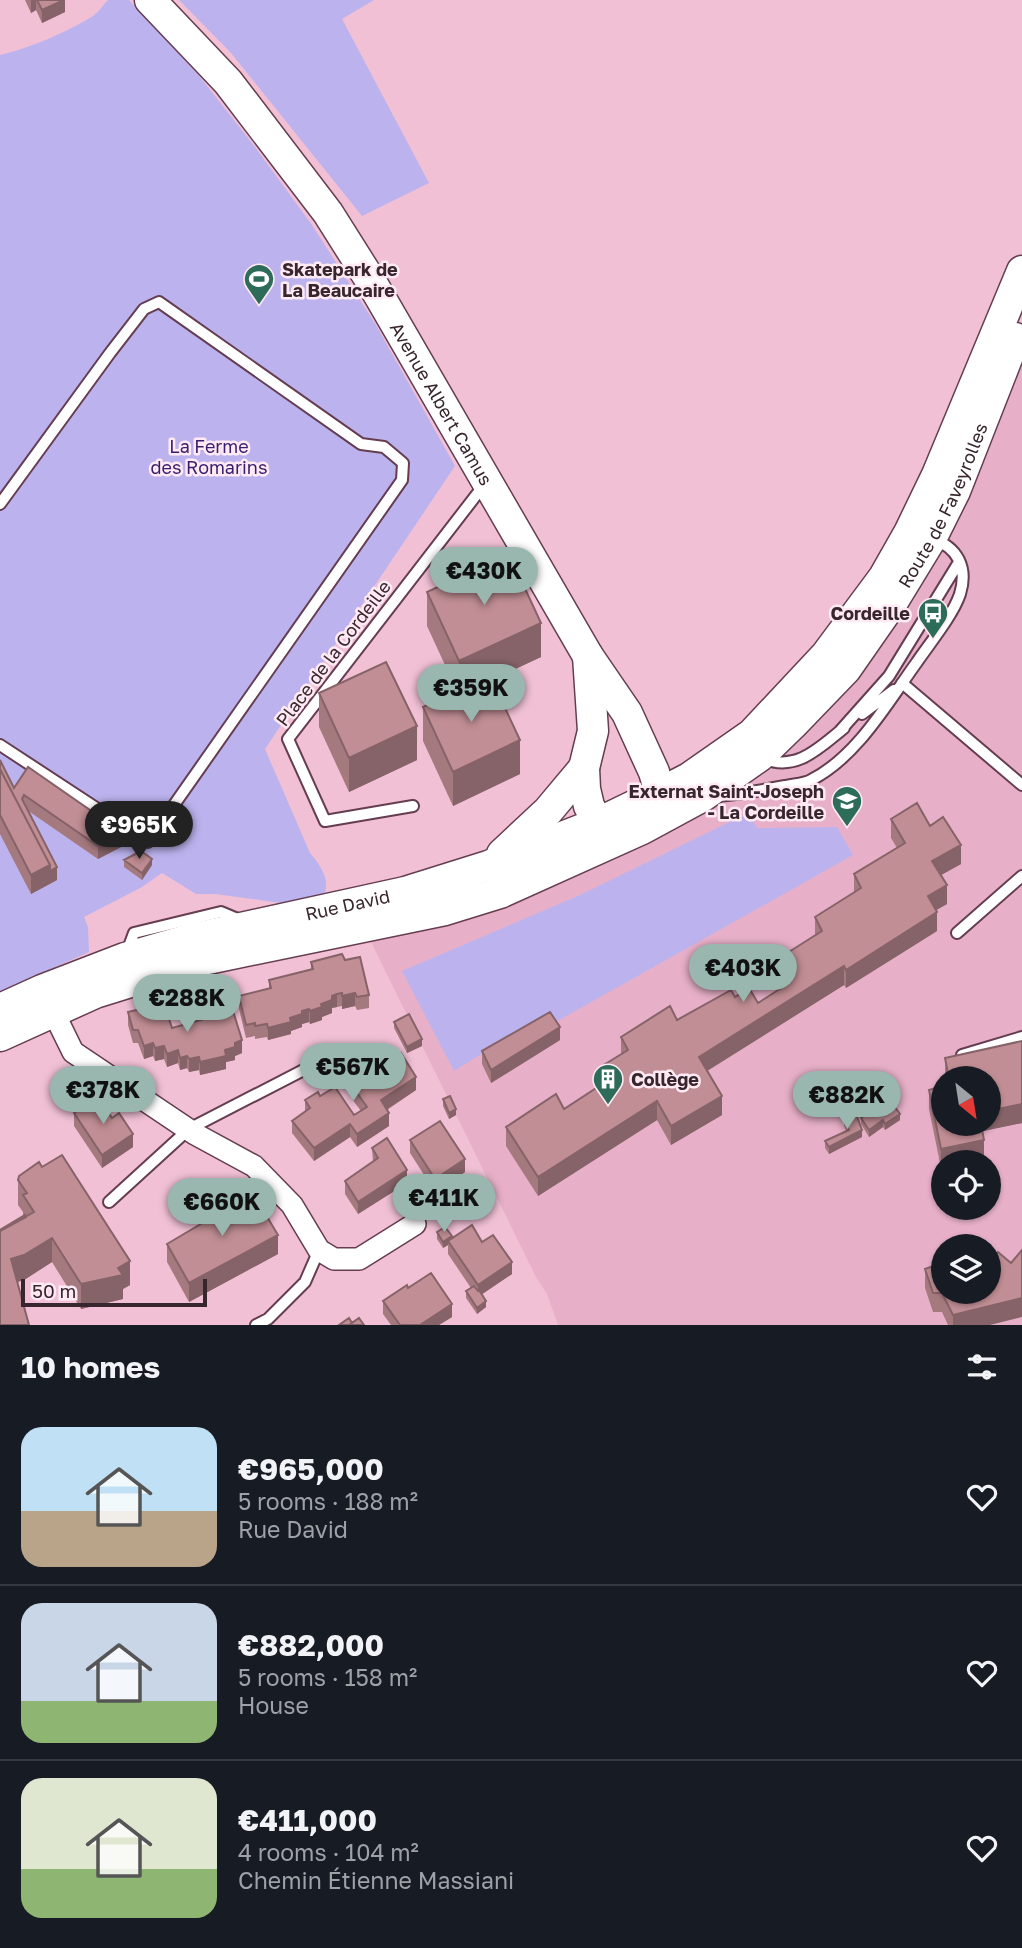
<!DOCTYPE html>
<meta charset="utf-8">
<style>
:root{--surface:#171b24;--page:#20242c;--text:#f1f3f6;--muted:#9ea1a6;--line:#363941;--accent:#99b6af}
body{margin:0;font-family:"Golos Text",sans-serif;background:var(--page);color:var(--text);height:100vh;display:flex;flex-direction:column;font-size:26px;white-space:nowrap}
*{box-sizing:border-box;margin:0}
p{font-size:23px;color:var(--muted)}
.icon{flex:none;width:38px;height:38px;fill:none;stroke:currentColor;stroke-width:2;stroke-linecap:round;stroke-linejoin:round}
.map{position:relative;height:1325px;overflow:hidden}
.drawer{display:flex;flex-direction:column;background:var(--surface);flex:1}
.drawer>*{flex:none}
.needle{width:46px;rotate:150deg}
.buttons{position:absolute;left:931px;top:1066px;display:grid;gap:14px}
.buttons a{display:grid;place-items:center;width:70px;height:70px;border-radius:50%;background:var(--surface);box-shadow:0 2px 5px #0004;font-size:35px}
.scale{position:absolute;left:21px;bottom:18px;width:186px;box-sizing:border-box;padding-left:7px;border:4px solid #38262e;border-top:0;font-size:19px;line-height:24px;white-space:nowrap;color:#38262e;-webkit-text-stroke:5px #ffeaf3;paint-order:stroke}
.price{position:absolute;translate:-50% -60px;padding:0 16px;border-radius:24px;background:var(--accent);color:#111;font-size:23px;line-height:46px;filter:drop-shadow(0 2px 4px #0008)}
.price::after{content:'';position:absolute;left:50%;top:42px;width:21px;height:16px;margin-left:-10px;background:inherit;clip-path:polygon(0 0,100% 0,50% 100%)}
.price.selected{background:#222;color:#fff}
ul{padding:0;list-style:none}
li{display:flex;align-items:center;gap:21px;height:175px;padding:0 21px}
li+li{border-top:2px solid var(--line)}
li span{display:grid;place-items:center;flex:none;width:196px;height:140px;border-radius:21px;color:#555}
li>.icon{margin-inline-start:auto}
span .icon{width:84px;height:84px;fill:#fffc;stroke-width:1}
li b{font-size:30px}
h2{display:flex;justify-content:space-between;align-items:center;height:84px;padding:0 21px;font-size:30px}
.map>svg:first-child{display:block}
.built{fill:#e7b0c8;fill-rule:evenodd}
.green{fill:#bcb3ee}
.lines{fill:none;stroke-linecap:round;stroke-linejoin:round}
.lane-casing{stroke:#653d50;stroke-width:14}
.street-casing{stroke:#653d50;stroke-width:24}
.secondary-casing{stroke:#653d50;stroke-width:33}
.lane{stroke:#fff;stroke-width:10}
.street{stroke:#fff;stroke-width:21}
.secondary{stroke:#fff;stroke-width:30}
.wall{fill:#a57a7f}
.shaded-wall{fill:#866368}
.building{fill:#c08e94;stroke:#866368;stroke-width:2}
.labels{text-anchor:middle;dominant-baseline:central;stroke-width:5;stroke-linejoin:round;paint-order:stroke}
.poi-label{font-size:18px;font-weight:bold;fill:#38262e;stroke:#ffeaf3;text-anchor:start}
.street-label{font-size:18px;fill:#38262e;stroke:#ffeaf3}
.park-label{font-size:18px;fill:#371f6d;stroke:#ffeaf3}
</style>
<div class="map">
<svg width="1022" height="1325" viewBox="0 0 1022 1325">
<rect width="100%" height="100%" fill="#f1c0d5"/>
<path class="built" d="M1022 359V1325H558L547 1294 536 1277 370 940 449 923 802 736 837 701 870 660 900 613ZM943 1078H989V1124H943ZM943 1162H989V1208H943ZM943 1246H989V1292H943Z"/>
<path class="green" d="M108 0H129L200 77 252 143 312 225 376 325 455 466 265 749 310 853C322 867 332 882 322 899L288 904 215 894H196L162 873 142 887 84 917 88 927 89 952 0 992V55C30 48 67 32 93 16 99 12 103 5 108 0Z
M179 0H374L342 19 429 183 362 216 231 53Z
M748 813 757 828 837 827 853 855 554 1023 548 1013 454 1071 402 971 580 895Z"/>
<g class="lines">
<g class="lane-casing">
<path id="lane" d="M0 504 110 353 144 309 159 302 361 444 384 447 403 463 402 480 148 842 0 745
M902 683 1022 785
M862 714 894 690
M840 731 889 676 959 562
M763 758C796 773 820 747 844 728
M716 796C739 795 762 790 785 786 793 784 804 784 811 780 857 757 888 702 917 662 930 643 953 615 960 594 968 568 958 547 932 539
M413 806 325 821 288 739 484 485
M957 933 1022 876
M127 952 134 933 221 912 240 920
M962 1055 1022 1037
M109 1202 189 1129 321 1061
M256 1325 268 1319 305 1282 319 1250"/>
</g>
<g class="street-casing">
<path id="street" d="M48 1001 73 1052 195 1134 254 1166 292 1205 319 1250 334 1259H359L415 1224"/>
</g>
<g class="secondary-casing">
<g id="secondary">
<path id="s1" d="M150 0 228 82 328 213 369 278 588 656 627 713 654 772 660 793"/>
<path d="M588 656 593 731 584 768 585 789 589 806 598 823 614 828"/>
<path d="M502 854 548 811 584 768"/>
<path id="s2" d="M0 1009 42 990 125 958 191 939 405 892 488 866 598 823 660 793 689 778 752 734 826 655 884 577 909 533 937 475 1022 271"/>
<path id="s3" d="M0 1036 95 993 198 961 445 910 500 893 642 829 703 796 760 756 792 725 846 669 892 603 931 539 955 491 1015 338"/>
</g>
</g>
<use href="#lane" class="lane"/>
<use href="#street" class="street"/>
<use href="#secondary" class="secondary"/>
</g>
<path class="wall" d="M25 0H65V12L42 23 36 10 31 13Z
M427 592 541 657 492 680 520 774 453 806 423 741V707L457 691 427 626Z
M319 693 417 760 349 792 319 727Z
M0 760 14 788 123 846 98 859 27 810 57 880 31 894 0 834Z
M891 819 930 826 961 864 941 875 947 904 935 910 937 931 846 988 844 985 707 1071 722 1115 671 1145 657 1120 538 1196 506 1146V1127L564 1109 602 1084V1066L621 1054V1037L677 1020 735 997 758 1003 778 990 773 981V962L815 935V917L854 893V874L897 848 891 838Z
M124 860 152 865 142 880 124 867Z
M345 960 369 995V1008L357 1010 355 1006 342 1009V1006L332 1008V1013L322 1017V1020L310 1024 309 1022 302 1024V1027L291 1031V1034L268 1040 267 1037 255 1039V1036L246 1038 239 1009V996L269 988V980L311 969V962Z
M155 1010 172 1028 233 1011 242 1053 235 1056V1060L226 1062V1069L200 1075 199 1070 189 1072 187 1068 180 1070 178 1063 167 1067 164 1059 155 1061 153 1056 144 1059 138 1043H133L128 1025V1012Z
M394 1022 422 1046 407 1053 394 1028Z
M560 1040 491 1083 482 1064V1051Z
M1022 1041V1123L982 1131 984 1140V1159L971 1162H943V1168H941L929 1109V1090L943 1086V1124H989V1078H945V1058Z
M365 1076 416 1090 387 1110 389 1126 357 1147 350 1137 314 1161 292 1133V1121L305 1112V1100L320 1096 354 1115 361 1111 352 1099V1086L365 1081Z
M443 1099 456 1115 449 1119 443 1106Z
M879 1110 900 1120 885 1130 883 1127 869 1137 861 1124V1118Z
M74 1113 110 1115 133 1147 102 1168 74 1126Z
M844 1119 862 1137 829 1154 825 1148V1141L846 1131 844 1126Z
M410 1140 465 1172 435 1192 410 1153Z
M372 1148 407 1183 358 1214 345 1194V1181L373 1162Z
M18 1180 130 1285 123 1289V1299L81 1309 52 1262 24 1280 17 1282 0 1325 23 1216V1212L18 1205Z
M437 1232 452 1239 482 1242 512 1274 482 1294 486 1307 477 1314 466 1298V1291L471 1288 448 1254V1245L443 1248 437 1239Z
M167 1244 278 1254 189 1302 167 1262Z
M943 1256V1292L990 1325H948L942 1312H933L925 1288V1269L943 1263Z
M408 1288 452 1317 439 1325H391L383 1314V1301Z"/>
<path class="shaded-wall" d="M31 0H36V10L31 13Z
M64 0H65V12L42 23V10Z
M541 623V657L459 695V661Z
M417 726V760L349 792V758Z
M520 740V774L453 806V772Z
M123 833V846L98 859V846Z
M961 845V864L932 880V861Z
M152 859V865L142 880V873Z
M50 865 57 867V880L31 894V875Z
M947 885V904L928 915V896Z
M937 912V931L846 988V970Z
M844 966V985L699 1076V1057Z
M355 993V1006L342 1009V996Z
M337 994V1007L332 1008V1013L322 1017V1020L310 1024V1011L332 996Z
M309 1009V1022L302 1024V1027L291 1031V1034L268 1040V1028L290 1018 302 1011Z
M560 1027V1040L491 1083V1070Z
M422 1039V1046L407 1053V1047Z
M242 1040V1053L235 1056V1043Z
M153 1043V1056L144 1059V1046Z
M164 1046V1059L155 1061V1048Z
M235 1047V1060L226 1062V1069L200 1075V1062L225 1050Z
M178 1050V1063L167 1067V1054Z
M187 1056V1068L180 1070V1058Z
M199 1057V1070L189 1072V1059Z
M416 1077V1090L381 1113V1100Z
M722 1096V1115L671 1145V1126Z
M657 1101V1120L538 1196V1177Z
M1022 1104V1123L979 1132V1124H989V1111Z
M456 1109V1115L449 1119V1113Z
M389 1113V1126L357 1147V1134Z
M900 1114V1120L885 1130V1124Z
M883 1120V1127L869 1137V1130Z
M350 1124V1137L314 1161V1148Z
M862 1130V1137L829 1154V1147Z
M133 1134V1147L102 1168V1155Z
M984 1140V1159L971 1162H943V1168H941V1149Z
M465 1159V1172L435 1192V1179Z
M407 1170V1183L358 1214V1202Z
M278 1235V1254L189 1302V1283Z
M452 1236V1243L448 1241V1245L443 1248V1242Z
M52 1238V1262L24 1280 11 1284V1259Z
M130 1261V1285L123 1289V1299L81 1309V1284L118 1268Z
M512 1262V1274L478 1297V1285Z
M1022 1298V1317L990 1325H953V1315Z
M486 1301V1307L477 1314V1308Z
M452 1304V1317L439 1325H420Z"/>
<path class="building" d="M37 0H64L42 10Z
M509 554 541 623 459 661 427 592Z
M386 662 417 726 349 758 319 693Z
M490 676 520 740 453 772 423 707Z
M0 760 14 788 28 767 123 833 98 846 24 795 22 799 57 867 50 871V865L0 769Z
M0 769 50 865 31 875 0 815Z
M917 803 930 826 943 817 961 845 932 861 947 885 928 896 937 912 846 970 844 966 699 1057 722 1096 671 1126 657 1101 538 1177 506 1127 556 1094 564 1109 610 1079 602 1066 628 1050 621 1037 670 1006 677 1020 731 990 735 997 749 988 758 1003 786 985 773 962 822 931 815 917 861 888 854 874 905 843 891 819Z
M141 851 152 859 142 873 124 860Z
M342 954 345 960 360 957 369 995 357 997 355 993 342 996V993L337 994 332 996V1000L321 1004 322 1007 310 1011 309 1009 302 1011V1014L290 1018 291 1022 268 1028 267 1024 255 1026V1023L246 1025 239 996 271 988 269 980 313 969 311 962Z
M154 1006 155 1010 165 1007 172 1028 233 1011 242 1040 235 1043V1047L225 1050 226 1056 200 1062 199 1057 189 1059 187 1056 180 1058 178 1050 167 1054 164 1046 155 1048 153 1043 144 1046 138 1030H133L128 1012Z
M550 1012 560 1027 491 1070 482 1051Z
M409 1014 422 1039 407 1047 394 1022Z
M1022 1041V1104L989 1111V1078H949L945 1058Z
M401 1053 416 1077 381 1100 389 1113 357 1134 350 1124 314 1148 292 1121 310 1108 305 1100 318 1092 320 1096 335 1087 354 1115 367 1107 352 1086 367 1080 365 1076Z
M943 1086V1124H981L984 1140 941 1149 929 1090Z
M450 1096 456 1109 449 1113 443 1099Z
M98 1097 112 1118 119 1113 133 1134 102 1155 74 1113Z
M891 1102 900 1114 885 1124 883 1120 869 1130 861 1118 877 1107 879 1110Z
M856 1114 862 1130 829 1147 825 1141 849 1130 844 1119Z
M440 1121 465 1159 435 1179 410 1140Z
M387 1138 407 1170 358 1202 345 1181 378 1158 372 1148Z
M62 1155 130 1261 118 1268 123 1275 81 1284 52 1238 24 1255 11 1259 29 1325H0V1231L34 1212 23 1195 27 1193 18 1180 19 1176 39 1162 42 1167Z
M253 1193 278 1235 189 1283 167 1244Z
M25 1215 26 1217 0 1231V1230Z
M472 1225 482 1242 493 1235 512 1262 478 1285 448 1241Z
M445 1227 452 1236 443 1242 437 1232Z
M1022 1250V1298L953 1315 942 1293H933L925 1269 943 1263V1292H989V1261L998 1252 1011 1263Z
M431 1273 452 1304 420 1325H400L383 1301 407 1285 408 1288Z
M474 1286 478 1291 479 1290 486 1301 477 1308 466 1291Z
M349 1318 352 1323 349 1325H339Z
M359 1318 364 1325H349Z"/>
<defs>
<g id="stadium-pin" transform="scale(1.575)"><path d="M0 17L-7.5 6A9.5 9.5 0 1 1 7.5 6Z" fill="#2d6c59" stroke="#ffeaf3"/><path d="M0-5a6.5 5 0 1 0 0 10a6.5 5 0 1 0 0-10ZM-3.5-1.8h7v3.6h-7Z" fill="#fff"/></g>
<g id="bus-pin" transform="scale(1.575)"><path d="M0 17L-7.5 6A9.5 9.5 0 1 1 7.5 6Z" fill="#2d6c59" stroke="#ffeaf3"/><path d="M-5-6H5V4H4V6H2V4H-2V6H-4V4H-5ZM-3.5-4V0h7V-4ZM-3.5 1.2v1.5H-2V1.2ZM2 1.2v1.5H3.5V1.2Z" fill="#fff"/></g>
<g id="school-pin" transform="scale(1.575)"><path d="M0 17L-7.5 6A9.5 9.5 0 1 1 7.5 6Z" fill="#2d6c59" stroke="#ffeaf3"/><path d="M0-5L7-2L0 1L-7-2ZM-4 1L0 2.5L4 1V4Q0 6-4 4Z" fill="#fff"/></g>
<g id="building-pin" transform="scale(1.575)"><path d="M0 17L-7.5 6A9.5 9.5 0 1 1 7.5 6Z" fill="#2d6c59" stroke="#ffeaf3"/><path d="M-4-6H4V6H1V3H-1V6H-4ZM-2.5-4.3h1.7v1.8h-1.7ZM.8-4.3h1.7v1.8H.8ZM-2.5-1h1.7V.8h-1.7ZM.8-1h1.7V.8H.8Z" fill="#fff"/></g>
</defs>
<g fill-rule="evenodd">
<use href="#stadium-pin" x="259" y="279"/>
<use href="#bus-pin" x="933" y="613"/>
<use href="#school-pin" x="847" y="801"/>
<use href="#building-pin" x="608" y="1079"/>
</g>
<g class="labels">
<g class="poi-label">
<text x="282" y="269">Skatepark de<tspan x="282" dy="21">La Beaucaire</tspan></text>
<text x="910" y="613" text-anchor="end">Cordeille</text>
<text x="824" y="791" text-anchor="end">Externat Saint-Joseph<tspan x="824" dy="21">- La Cordeille</tspan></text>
<text x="631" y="1079">Collège</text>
</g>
<g class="street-label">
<text stroke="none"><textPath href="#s1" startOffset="500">Avenue Albert Camus</textPath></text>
<text stroke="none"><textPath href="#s3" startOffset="1130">Route de Faveyrolles</textPath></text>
<text transform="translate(333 653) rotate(-53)">Place de la Cordeille</text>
<text stroke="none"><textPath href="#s2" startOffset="364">Rue David</textPath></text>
</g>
<g class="park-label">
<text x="209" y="446">La Ferme<tspan x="209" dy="21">des Romarins</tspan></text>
</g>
</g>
</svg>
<div class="buttons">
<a><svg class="needle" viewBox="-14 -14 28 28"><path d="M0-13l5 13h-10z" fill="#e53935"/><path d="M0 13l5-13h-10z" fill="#9ea1a6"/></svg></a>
<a><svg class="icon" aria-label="locate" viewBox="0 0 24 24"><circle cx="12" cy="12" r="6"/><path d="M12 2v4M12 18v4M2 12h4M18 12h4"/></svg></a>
<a><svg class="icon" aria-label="layers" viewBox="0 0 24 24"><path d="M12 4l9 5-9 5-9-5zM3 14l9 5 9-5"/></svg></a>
</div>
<div class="scale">50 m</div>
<b class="price" style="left:484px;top:607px">€430K</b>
<b class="price" style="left:471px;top:724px">€359K</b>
<b class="price selected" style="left:139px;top:861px">€965K</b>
<b class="price" style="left:743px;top:1004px">€403K</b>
<b class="price" style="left:187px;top:1034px">€288K</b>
<b class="price" style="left:353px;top:1103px">€567K</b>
<b class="price" style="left:103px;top:1126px">€378K</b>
<b class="price" style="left:847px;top:1131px">€882K</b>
<b class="price" style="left:444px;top:1234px">€411K</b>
<b class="price" style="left:222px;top:1238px">€660K</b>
</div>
<section class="drawer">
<h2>10 homes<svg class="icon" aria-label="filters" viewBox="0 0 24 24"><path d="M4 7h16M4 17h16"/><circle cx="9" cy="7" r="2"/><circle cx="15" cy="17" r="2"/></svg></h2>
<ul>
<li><span style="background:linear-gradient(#bfe0f5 60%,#b9a48a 0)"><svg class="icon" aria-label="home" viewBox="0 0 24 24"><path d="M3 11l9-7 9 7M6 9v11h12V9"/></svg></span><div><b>€965,000</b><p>5 rooms · 188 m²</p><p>Rue David</p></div><svg class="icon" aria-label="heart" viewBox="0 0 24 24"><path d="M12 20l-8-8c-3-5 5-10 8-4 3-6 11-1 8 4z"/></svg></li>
<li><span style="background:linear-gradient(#c9d6e8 70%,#8fb573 0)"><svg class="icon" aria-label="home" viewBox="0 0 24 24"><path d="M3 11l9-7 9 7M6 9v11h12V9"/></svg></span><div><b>€882,000</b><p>5 rooms · 158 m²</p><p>House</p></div><svg class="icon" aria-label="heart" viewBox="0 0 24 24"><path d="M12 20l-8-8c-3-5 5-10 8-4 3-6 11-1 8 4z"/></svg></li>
<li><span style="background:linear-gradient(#dfe7d0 65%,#8fb573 0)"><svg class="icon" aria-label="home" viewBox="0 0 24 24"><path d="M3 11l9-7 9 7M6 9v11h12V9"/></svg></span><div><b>€411,000</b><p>4 rooms · 104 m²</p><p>Chemin Étienne Massiani</p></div><svg class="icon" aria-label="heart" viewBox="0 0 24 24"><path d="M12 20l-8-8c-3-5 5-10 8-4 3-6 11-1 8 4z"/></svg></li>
</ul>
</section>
